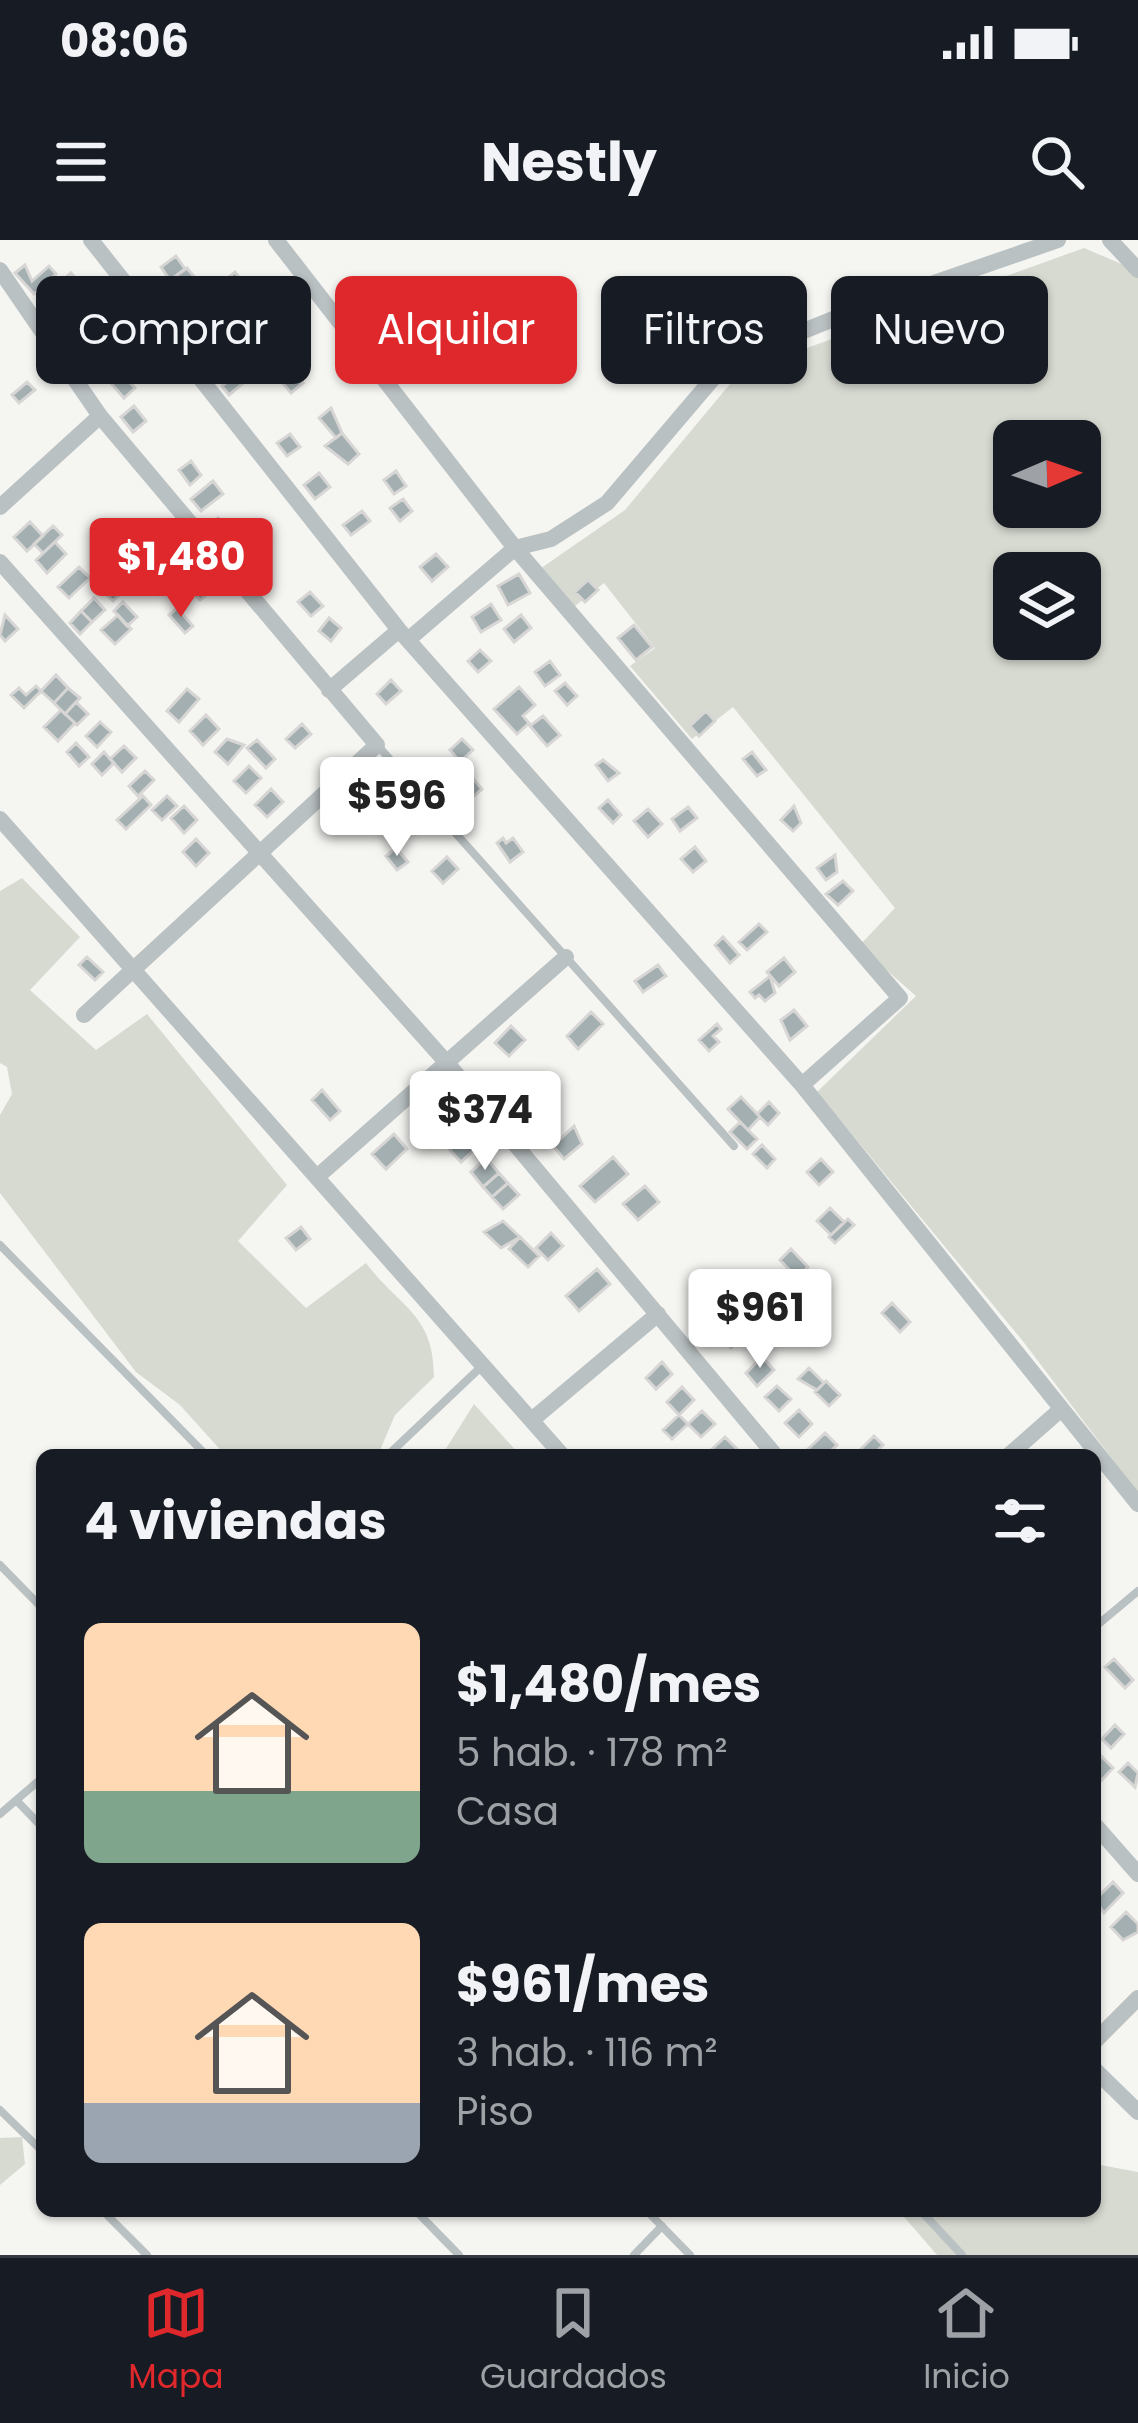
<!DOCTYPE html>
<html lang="es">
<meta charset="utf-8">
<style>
:root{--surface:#171b24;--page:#242831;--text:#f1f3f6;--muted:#9ea1a6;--line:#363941;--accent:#df282b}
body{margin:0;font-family:Poppins,sans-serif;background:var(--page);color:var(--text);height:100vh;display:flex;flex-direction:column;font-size:45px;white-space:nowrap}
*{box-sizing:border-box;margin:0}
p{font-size:39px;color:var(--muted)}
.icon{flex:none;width:66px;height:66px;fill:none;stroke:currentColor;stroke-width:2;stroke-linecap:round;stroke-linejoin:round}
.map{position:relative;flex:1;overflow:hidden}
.details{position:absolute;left:36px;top:1209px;width:1065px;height:768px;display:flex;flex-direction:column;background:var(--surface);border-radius:18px;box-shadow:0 3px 9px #0004}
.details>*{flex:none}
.top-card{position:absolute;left:36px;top:36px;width:1068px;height:108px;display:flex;gap:24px}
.needle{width:78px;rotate:88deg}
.fabs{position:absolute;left:993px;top:180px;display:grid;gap:24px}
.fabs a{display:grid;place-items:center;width:108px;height:108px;border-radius:18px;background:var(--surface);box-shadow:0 3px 9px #0004;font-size:60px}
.price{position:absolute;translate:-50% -102px;padding:0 27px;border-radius:12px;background:#fff;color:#222;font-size:39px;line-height:78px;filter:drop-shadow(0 3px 6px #0008)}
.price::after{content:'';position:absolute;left:50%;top:72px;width:36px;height:27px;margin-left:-18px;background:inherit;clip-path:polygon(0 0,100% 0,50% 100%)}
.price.on{background:var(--accent);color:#fff}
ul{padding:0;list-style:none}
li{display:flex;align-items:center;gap:36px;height:300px;padding:0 48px}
li span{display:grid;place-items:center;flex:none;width:336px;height:240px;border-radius:18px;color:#555}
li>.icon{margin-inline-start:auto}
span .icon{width:144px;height:144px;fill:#fffc;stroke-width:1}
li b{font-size:51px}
h2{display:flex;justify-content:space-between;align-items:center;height:144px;padding:0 48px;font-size:51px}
.pill{padding:0 42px;border-radius:18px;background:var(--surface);box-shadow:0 3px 9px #0004;font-size:42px;line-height:108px}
.pill.on{background:var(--accent);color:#fff}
.status{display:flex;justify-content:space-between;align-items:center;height:84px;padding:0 60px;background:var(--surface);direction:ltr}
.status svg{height:33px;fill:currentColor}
header{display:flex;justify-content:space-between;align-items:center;height:156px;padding:0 48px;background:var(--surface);font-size:54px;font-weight:700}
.tabs{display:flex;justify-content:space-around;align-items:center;height:168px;border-top:3px solid var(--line);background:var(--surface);font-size:33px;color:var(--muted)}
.tabs a{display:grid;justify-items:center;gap:6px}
.tabs .on{color:var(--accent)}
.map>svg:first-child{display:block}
.green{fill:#d7dad1;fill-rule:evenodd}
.building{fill:#a3afb1;stroke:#d7d6d5;stroke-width:3}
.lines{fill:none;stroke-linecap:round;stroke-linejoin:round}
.service{stroke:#bac1c2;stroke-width:8}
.minor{stroke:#bac1c2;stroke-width:16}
</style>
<div class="status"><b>08:06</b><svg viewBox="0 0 49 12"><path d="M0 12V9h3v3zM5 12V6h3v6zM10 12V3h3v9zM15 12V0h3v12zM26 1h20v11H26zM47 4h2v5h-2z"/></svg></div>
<header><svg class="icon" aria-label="menu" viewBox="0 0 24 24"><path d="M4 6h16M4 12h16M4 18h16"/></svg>Nestly<svg class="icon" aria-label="search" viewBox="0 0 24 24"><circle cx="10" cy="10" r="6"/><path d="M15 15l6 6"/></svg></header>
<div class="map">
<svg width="1138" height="2015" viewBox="0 0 1138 2015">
<rect width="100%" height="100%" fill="#f5f5f2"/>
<path class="green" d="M1084 8 1138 31V1253L1022 1100 817 852 916 756 859 706 895 668 733 467 692 499 630 426 655 408 604 343 575 366 537 331 625 270 730 144 804 109ZM1014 201H1080V267H1014ZM1014 333H1080V399H1014Z
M22 638 80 697 30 750 96 810 147 774 287 945 238 1001 306 1068 366 1023C400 1068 434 1074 434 1137L395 1175 378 1215H225L180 1165 136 1132 0 953V875L12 854 7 827 0 823V651Z
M474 1164 520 1215H442Z
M22 1897 25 1924 0 1945V1898Z
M1095 1924 1138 1932V2015H937L899 1971H1095Z"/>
<path class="building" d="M176 16 185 29 170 40 161 27Z
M25 25 32 41 49 26 56 34 34 54 15 33Z
M187 28 199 43 174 62 162 46Z
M235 32 247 47 235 56 224 41Z
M71 33 79 43 54 64 46 55Z
M249 45 259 57 242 70 233 58Z
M277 77 288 91 273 103 267 95Z
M122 111 132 123 114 138 104 126Z
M292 129 303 143 291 153 280 140Z
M242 130 248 139 229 155 222 146Z
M121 133 135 148 124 158 110 142Z
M27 142 35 150 19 163 12 155Z
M134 166 146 181 133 192 121 177Z
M331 168 342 193 336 198 319 178Z
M342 193 359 214 348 224 325 206Z
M290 194 300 207 287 216 277 203Z
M191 221 201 235 190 245 179 230Z
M396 231 406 246 394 254 384 240Z
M319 233 330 247 315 259 304 245Z
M213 241 223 254 201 271 191 259Z
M403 259 412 271 400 281 390 268Z
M362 271 370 281 351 295 343 285Z
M218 278 230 291 218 302 206 289Z
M30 282 43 296 27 311 14 297Z
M53 286 62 295 43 313 34 304Z
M234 287 247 300 234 312 222 299Z
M134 298 148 315 138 323 124 307Z
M55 302 66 314 47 333 36 320Z
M436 314 448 327 432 341 420 327Z
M79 327 90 338 69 358 58 347Z
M156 328 172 343 162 353 147 338Z
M101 334 120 354 113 361 93 341Z
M519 334 530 353 508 365 498 346Z
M201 338 211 351 200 360 189 347Z
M588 340 598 350 585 362 575 352Z
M310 352 323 366 311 376 298 362Z
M94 358 105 370 92 382 81 371Z
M123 362 137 377 127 386 114 371Z
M491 364 501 380 481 392 472 377Z
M177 368 193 386 185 393 169 375Z
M81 371 92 382 80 394 70 383Z
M5 375 18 389 5 401 0 395Z
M118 375 131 389 115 404 101 390Z
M521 375 531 388 514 402 504 389Z
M329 378 341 388 331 401 319 391Z
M634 385 652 407 636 420 618 398Z
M480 410 491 421 478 432 468 421Z
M550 421 560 435 545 446 535 432Z
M56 435 68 448 54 463 41 451Z
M391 440 401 451 386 464 377 454Z
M565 443 577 456 567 465 555 451Z
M36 446 41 451 24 468 11 455 19 448 26 455Z
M519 447 535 465 523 476 529 483 517 494 494 469Z
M68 448 80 458 65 474 54 463Z
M187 449 199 459 179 482 167 471Z
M76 462 88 474 77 485 65 474Z
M61 470 75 483 58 501 44 487Z
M706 471 715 481 699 496 690 486Z
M206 475 219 489 203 505 190 491Z
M543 476 560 495 547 506 530 486Z
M100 482 111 492 97 507 86 496Z
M302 484 311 494 295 508 286 499Z
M227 499 244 505 228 524 215 512Z
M462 499 473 510 460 522 450 510Z
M257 500 275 519 266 528 247 508Z
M76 503 89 517 79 526 67 512Z
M124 506 136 518 122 532 110 519Z
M104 512 114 523 102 535 92 524Z
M752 512 766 530 757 536 743 519Z
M603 520 619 533 608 541 596 525Z
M379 524 404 553 392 564 366 534Z
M249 526 261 538 246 553 234 541Z
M145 531 154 540 138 556 129 546Z
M471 536 482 549 472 558 460 545Z
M271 549 283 562 267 577 255 565Z
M143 556 151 565 126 589 117 580Z
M167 556 177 566 162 580 152 570Z
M608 560 621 575 613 583 599 568Z
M184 566 197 580 184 593 171 578Z
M794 566 801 583 793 591 781 580Z
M688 567 697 578 680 591 672 579Z
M648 569 662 584 648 597 634 581Z
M503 598 506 603 513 598 523 612 510 622 497 603Z
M196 599 209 613 196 626 183 612Z
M695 607 706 621 693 632 681 619Z
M396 608 408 622 397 630 386 616Z
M835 615 837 632 826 640 817 628Z
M447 617 458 629 443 643 432 631Z
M843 641 853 651 838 665 826 654Z
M759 684 767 692 747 710 739 702Z
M723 697 739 715 730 723 715 705Z
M87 717 103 732 95 740 79 725Z
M784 718 795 732 779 746 767 732Z
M658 725 666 736 643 752 635 741Z
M770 736 775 753 765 761 759 755 755 758 750 752Z
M794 770 807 786 790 800 781 780Z
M591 772 603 784 578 809 567 796Z
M717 784 721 789 713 796 719 802 709 811 699 800Z
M511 786 525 800 509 816 495 803Z
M533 835 543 847 526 862 515 850Z
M322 850 340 871 330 880 312 860Z
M741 857 760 877 748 890 728 869Z
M769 862 779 873 768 885 757 874Z
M443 871 455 884 440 897 428 884Z
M740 882 757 899 747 909 730 892Z
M574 886 582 904 564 919 553 906Z
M394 894 407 909 386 929 372 914Z
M467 894 478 906 461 922 449 909Z
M762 905 775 919 767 928 753 914Z
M613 917 628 934 595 962 580 946Z
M486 918 499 933 483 947 471 932Z
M821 919 833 932 819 945 807 932Z
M499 933 508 943 492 957 483 947Z
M508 943 519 955 503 969 492 957Z
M645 946 659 962 638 980 623 964Z
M830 968 844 982 831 995 817 981Z
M848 979 854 985 835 1003 829 997Z
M503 981 520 997 501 1008 484 992Z
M301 987 310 999 296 1010 286 998Z
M551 993 563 1006 548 1020 536 1008Z
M520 997 539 1016 528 1027 509 1009Z
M791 1009 808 1027 797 1038 780 1020Z
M597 1029 610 1044 579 1071 566 1056Z
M892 1063 910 1082 900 1092 882 1073Z
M720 1067 734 1082 719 1096 705 1082Z
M735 1080 747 1092 731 1108 719 1096Z
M762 1117 774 1130 757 1146 746 1133Z
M662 1122 672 1134 656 1149 646 1138Z
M809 1128 824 1143 817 1150 798 1139Z
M826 1141 840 1155 829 1166 815 1152Z
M777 1146 791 1159 779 1171 765 1157Z
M682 1147 694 1160 679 1175 667 1162Z
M799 1170 812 1184 799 1197 785 1183Z
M702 1171 715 1184 701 1197 688 1184Z
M679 1175 688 1184 672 1199 663 1190Z
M825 1193 837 1205 827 1215H810L806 1211Z
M874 1196 883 1205 873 1215H861L858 1212Z
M725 1197 737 1209 714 1215 710 1211Z
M1114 1419 1133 1440 1125 1448 1105 1427Z
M1115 1485 1124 1494 1111 1508 1102 1499Z
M1101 1516 1113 1528 1099 1543 1095 1522Z
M1128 1523 1138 1533 1135 1547 1119 1532Z
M1113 1642 1123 1653 1104 1673 1095 1660Z
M1126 1672 1138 1684V1692L1123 1700 1111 1687Z"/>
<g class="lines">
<path class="service" d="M378 506 734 906
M0 1005 206 1215
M388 1215 483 1125
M0 1325 42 1368
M1095 1387 1138 1351
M17 1561 42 1587
M0 1574 42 1538
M0 1870 42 1911
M103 1971 147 2015
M416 1971 459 2015
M647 1971 690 2015
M921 1971 962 2015
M634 2015 662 1986"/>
<path class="minor" d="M91 0 399 390 802 845 1138 1264
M276 0 515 308 900 758 802 845
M1110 0 1138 30
M0 30 100 176 377 505 84 775
M0 267 100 176
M0 322 447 823 775 1215
M409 399 515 308 551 299 607 263 727 122 853 71 1058 0
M329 450 399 390
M0 579 562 1215
M317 937 566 717
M533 1179 658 1074
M1009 1215 1059 1171
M1095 1585 1138 1634
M1095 1801 1138 1758
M1095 1830 1138 1872"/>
</g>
</svg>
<div class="fabs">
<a><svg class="needle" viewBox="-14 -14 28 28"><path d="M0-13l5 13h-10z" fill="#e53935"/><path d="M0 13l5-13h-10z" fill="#9ea1a6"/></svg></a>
<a><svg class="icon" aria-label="layers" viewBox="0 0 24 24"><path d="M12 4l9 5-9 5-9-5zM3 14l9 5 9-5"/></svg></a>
</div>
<b class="price on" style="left:181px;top:380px">$1,480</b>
<b class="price" style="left:397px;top:619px">$596</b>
<b class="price" style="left:485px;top:933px">$374</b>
<b class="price" style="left:760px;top:1131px">$961</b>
<div class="top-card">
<a class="pill">Comprar</a>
<a class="pill on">Alquilar</a>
<a class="pill">Filtros</a>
<a class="pill">Nuevo</a>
</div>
<section class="details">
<h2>4 viviendas<svg class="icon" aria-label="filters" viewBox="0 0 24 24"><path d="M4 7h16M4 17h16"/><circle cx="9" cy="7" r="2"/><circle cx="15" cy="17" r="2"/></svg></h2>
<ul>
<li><span style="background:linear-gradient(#ffd9b3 70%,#7fa58c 0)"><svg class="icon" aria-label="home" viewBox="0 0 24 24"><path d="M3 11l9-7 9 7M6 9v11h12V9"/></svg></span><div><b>$1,480/mes</b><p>5 hab. · 178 m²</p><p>Casa</p></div></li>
<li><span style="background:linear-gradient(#ffd9b3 75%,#9aa5b1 0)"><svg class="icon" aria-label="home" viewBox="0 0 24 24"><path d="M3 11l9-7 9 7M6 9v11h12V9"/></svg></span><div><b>$961/mes</b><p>3 hab. · 116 m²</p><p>Piso</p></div></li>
</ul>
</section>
</div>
<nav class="tabs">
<a class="on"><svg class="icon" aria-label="map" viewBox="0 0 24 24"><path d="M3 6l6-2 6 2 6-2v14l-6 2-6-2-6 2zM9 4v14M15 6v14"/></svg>Mapa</a>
<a><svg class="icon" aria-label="saved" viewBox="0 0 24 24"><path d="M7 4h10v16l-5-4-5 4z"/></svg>Guardados</a>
<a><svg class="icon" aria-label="home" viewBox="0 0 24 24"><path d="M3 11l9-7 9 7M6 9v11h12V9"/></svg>Inicio</a>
</nav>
